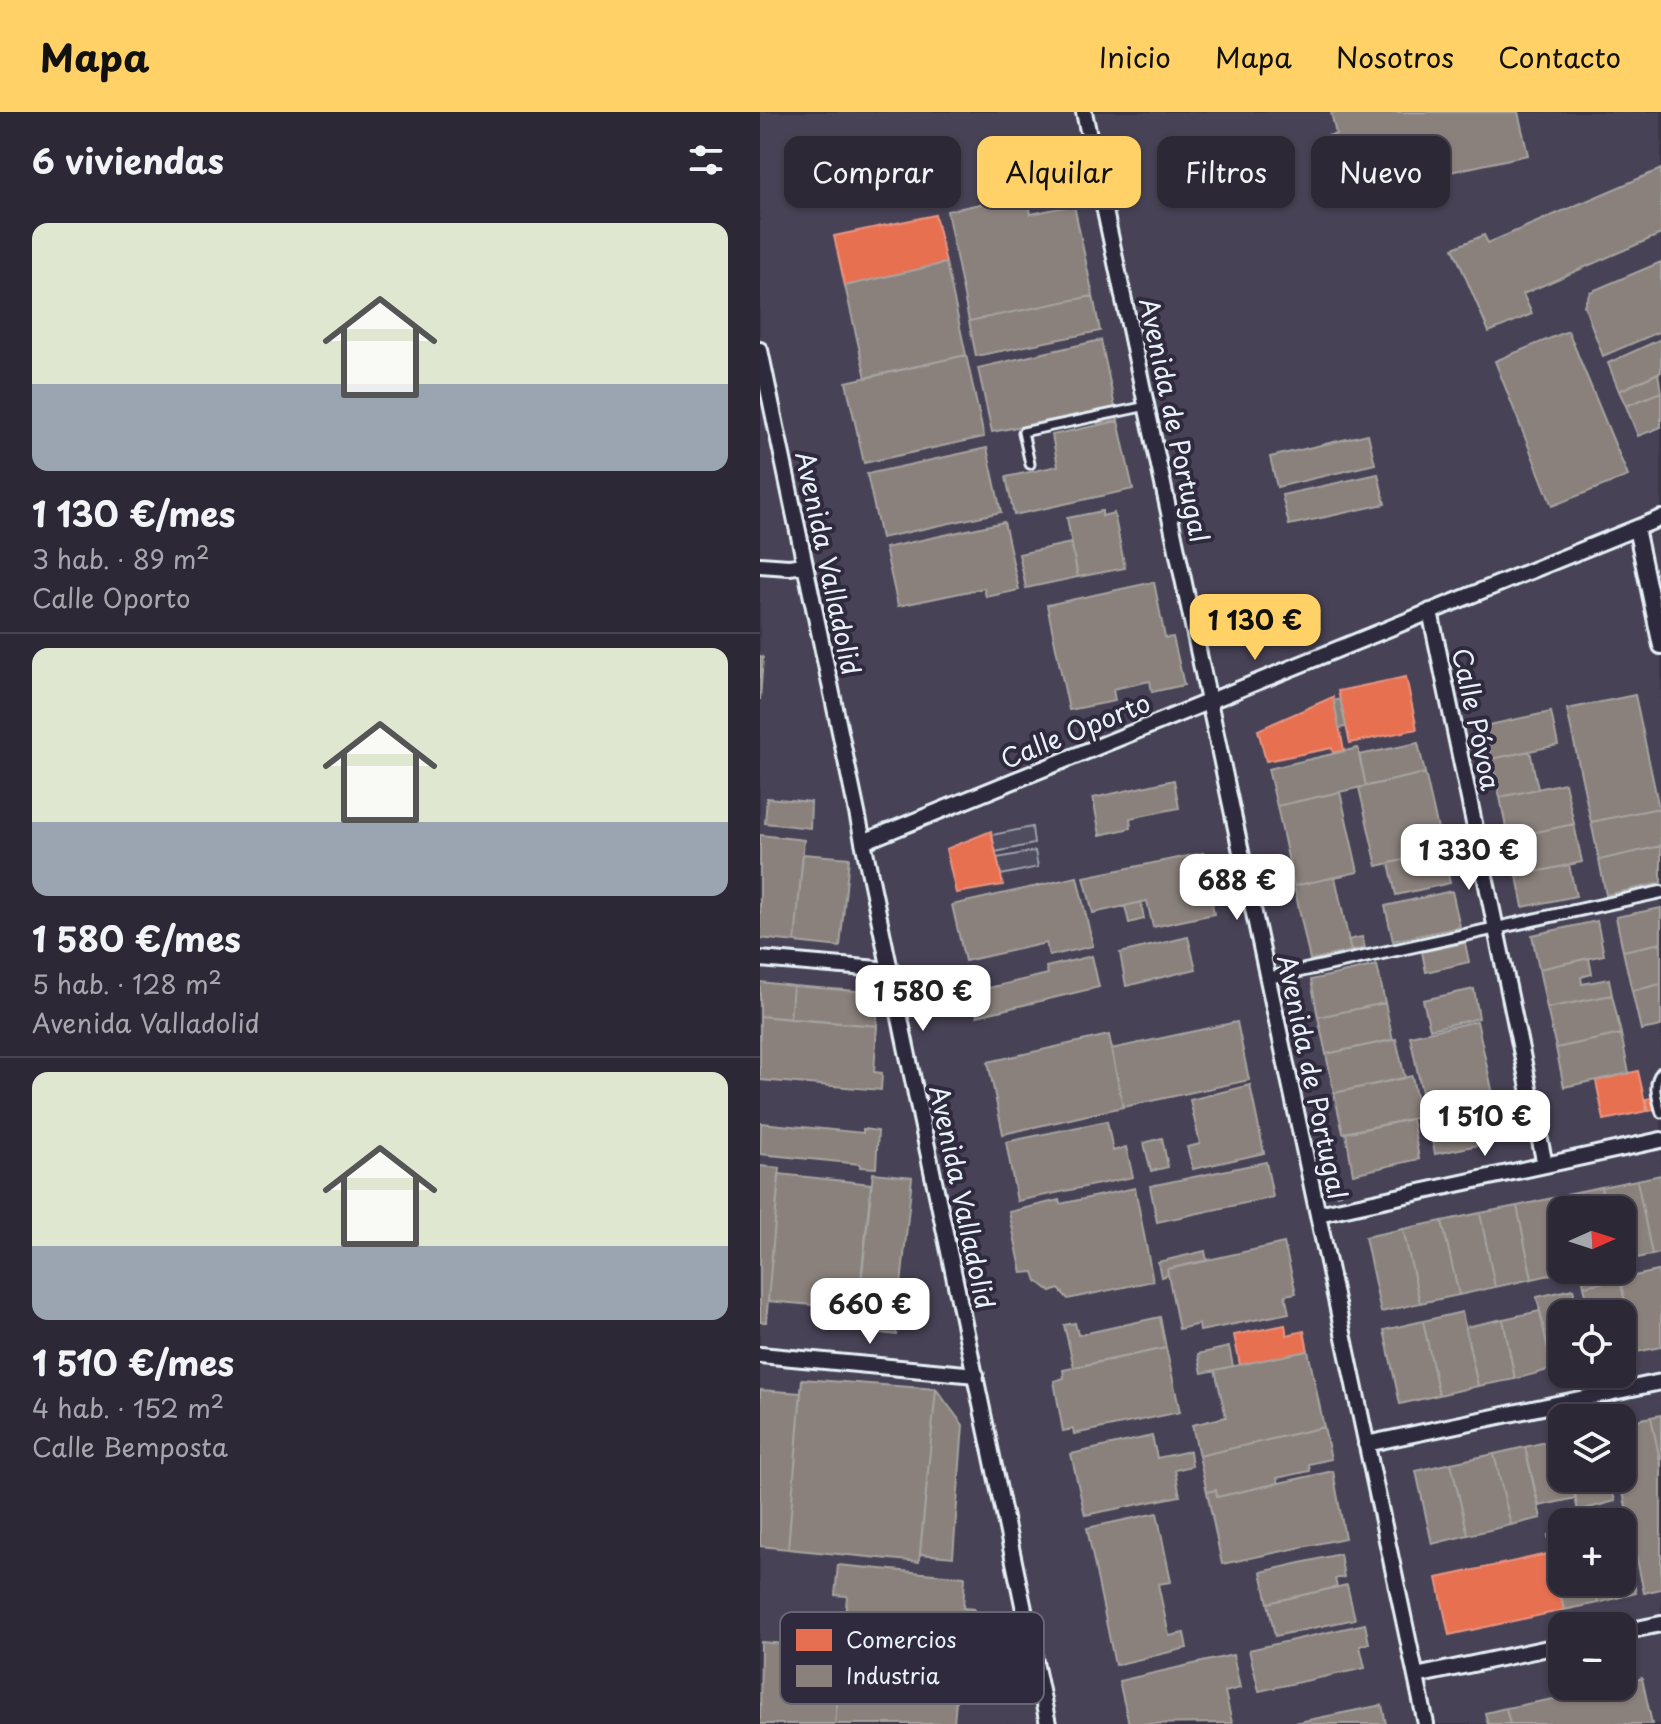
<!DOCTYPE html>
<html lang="es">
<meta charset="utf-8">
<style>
:root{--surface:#2c2836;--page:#34303e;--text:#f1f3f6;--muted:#a6a6ad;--line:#484451;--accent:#ffd166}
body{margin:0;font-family:"Playpen Sans",sans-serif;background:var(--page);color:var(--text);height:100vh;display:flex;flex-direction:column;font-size:30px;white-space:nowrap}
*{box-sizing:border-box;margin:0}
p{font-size:26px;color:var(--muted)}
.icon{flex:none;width:44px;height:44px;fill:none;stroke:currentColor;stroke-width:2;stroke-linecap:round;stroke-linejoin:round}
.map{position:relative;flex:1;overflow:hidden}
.panel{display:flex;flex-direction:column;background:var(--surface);width:760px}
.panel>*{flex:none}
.top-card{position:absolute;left:24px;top:24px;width:756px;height:72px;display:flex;gap:16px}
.needle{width:52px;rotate:87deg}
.fabs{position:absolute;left:788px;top:1084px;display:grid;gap:16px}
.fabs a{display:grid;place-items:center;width:88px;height:88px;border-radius:16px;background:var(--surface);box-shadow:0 2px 6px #0004,0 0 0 2px var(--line);font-size:40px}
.price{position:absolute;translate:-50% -68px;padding:0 18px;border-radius:16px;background:#fff;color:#222;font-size:26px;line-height:52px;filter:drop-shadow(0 2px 4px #0008)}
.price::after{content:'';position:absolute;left:50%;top:48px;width:24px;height:18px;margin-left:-12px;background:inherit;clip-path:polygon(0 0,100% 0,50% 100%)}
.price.active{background:var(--accent);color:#111}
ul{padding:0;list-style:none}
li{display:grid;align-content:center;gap:16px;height:424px;padding:0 32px}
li+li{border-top:2px solid var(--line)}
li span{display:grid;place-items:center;height:248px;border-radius:16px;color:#555}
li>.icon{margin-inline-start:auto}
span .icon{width:144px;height:144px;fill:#fffc;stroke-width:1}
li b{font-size:34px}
h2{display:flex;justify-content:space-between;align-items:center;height:96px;padding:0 32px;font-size:34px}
.pill{padding:0 28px;border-radius:16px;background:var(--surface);box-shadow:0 2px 6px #0004,0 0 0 2px var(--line);font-size:28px;line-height:72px}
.pill.active{background:var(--accent);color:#111}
header{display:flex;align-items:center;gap:48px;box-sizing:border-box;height:112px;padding:0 40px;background:var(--accent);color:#111}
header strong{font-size:38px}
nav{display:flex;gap:44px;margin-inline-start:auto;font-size:28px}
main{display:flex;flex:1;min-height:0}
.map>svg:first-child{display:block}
.built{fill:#464354;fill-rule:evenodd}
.green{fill:#504e5f;stroke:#9ca0ac;stroke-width:2}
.shops{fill:#e76f51;stroke:#e79683;stroke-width:2}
.industry{fill:#8a817c;stroke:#a6a3a1;stroke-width:2}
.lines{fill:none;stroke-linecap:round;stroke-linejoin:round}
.service-casing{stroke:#e8f1f8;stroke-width:13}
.pedestrian-casing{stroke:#e8f1f8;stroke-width:16}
.minor-casing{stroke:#e8f1f8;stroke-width:20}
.service{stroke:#2f2a3d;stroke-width:7}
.pedestrian{stroke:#2f2a3d;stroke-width:10}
.minor{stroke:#2f2a3d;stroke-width:14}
.labels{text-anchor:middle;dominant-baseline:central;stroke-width:8;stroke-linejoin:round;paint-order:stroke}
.street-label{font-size:26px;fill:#e8f1f8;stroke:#2f2a3d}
.key{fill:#2f2a3d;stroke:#666675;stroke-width:2}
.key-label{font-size:22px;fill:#e8f1f8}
</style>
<header>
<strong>Mapa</strong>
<nav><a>Inicio</a><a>Mapa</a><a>Nosotros</a><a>Contacto</a></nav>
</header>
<main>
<section class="panel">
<h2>6 viviendas<svg class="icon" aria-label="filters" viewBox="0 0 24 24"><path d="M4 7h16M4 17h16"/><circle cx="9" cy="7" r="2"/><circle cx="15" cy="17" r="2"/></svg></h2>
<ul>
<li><span style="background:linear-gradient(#dfe7d0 65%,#9aa5b1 0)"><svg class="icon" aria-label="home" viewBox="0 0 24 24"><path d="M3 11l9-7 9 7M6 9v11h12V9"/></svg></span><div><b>1 130 €/mes</b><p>3 hab. · 89 m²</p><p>Calle Oporto</p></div></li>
<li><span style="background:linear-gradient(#dfe7d0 70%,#9aa5b1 0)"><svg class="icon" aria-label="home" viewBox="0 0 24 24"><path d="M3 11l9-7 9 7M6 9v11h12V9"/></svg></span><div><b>1 580 €/mes</b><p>5 hab. · 128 m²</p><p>Avenida Valladolid</p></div></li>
<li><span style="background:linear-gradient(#dfe7d0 70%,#9aa5b1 0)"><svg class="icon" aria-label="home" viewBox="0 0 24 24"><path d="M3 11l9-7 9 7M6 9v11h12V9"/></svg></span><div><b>1 510 €/mes</b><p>4 hab. · 152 m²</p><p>Calle Bemposta</p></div></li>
</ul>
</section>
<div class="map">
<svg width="901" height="1612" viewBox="0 0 901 1612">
<rect width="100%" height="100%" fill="#3a3648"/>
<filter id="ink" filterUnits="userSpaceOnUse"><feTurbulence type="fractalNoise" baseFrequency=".0125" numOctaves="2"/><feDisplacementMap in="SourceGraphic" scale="16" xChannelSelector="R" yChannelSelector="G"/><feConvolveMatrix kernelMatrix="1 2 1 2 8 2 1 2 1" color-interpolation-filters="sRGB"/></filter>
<g filter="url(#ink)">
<path class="built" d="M0 0H901V1612H0ZM802 1098H862V1158H802ZM802 1202H862V1262H802ZM802 1306H862V1366H802ZM802 1410H862V1470H802ZM802 1514H862V1574H802Z"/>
<path class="green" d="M272 715 274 732 235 740 232 723Z
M275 739 278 755 241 763 237 746Z
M574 1048 581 1082 577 1083 566 1075 561 1050Z"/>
<path class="shops" d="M175 103 186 151 85 174 74 124Z
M646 565 657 617 590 631 578 579Z
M573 585 584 638 573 641 572 636 506 649 498 618Z
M231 719 243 773 196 781 186 737Z
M878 959 887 999 844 1008 836 969Z
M901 984V996L889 999 886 987Z
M525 1213 527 1223 544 1219 548 1239 480 1253 474 1223Z
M792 1441 804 1498 689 1523 677 1466Z"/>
<path class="industry" d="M571 0H758L768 43 672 64 676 83 635 92 631 75 576 88 562 25 576 22Z
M901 57V122L763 182 772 202 729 220 693 136 724 123 728 131Z
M267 82 271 102 314 93 333 184 209 209 187 99Z
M901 150V219L843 244 824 193 830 180Z
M186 151 206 243 106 266 85 174Z
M333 184 340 219 216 244 209 209Z
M808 219 868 364 792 394 735 249Z
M901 227V260L859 279 848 251Z
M341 228 355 295 232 320 218 256Z
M206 243 224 325 104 351 86 270Z
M898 261 901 280 866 294 859 279Z
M901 280V315L878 324 866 294Z
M355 295 358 309 338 313 335 299Z
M358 309 373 377 254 403 246 365 298 354 292 323Z
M608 322 615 352 517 375 510 345Z
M227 336 241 400 121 426 107 362Z
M618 362 625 392 529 413 522 383Z
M342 399V404L354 401 365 456 318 465 307 406Z
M244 410 259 478 226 485 224 476 138 494 125 436Z
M311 431 318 465 266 476 259 442Z
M394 470 405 526 413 525 424 573 392 580 390 569 353 577 355 589 309 598 287 493Z
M0 544 3 545 0 588Z
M875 583 899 696 831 710 807 597Z
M580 587 586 615 579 616 574 589Z
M791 600 798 633 731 647 724 614Z
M658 631 665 661 606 674 599 643Z
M598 636 606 674 517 694 508 657Z
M770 639 778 677 740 685 731 647Z
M665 661 683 739 617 754 599 676Z
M414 668 419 696 370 706 371 716 340 723 333 686Z
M805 671 814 712 748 726 740 685Z
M580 680 598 760 534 774 517 694Z
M7 686 51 690 50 716 5 711Z
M899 696 901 734 839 748 831 710Z
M814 712 822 750 757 764 748 726Z
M0 723 44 728 35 830 0 826Z
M901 734V771L846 783 839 748Z
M683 739 690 771 636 783 629 751Z
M443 741 454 802 393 815 387 789 333 801 324 765Z
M43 742 89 746 80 835 35 830Z
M809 753 816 784 763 795 757 764Z
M317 765 333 834 289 844 286 831 205 849 192 793Z
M575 765 591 839 550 848 534 774Z
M692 779 700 815 633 829 625 794Z
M381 790 384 807 369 811 365 794Z
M901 796V831L863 839 856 805Z
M837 809 844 843 779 857 772 823Z
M428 825 436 857 366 874 360 841Z
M602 825 605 836 591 839 588 828Z
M705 831 709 850 666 860 662 840Z
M901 831V872L872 879 863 839Z
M332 844 339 875 217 904 211 880 288 862 286 855Z
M829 846 832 862 821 865 822 872 849 867 852 883 787 896 779 857Z
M617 853 625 891 558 905 551 868Z
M0 870 33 874 30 907 0 904Z
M901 872V914L881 918 872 879Z
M33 874 109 880 117 902V914L30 907Z
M714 877 719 906 670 917 663 888Z
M852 883 861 922 796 936 787 896Z
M625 891 633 928 566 942 558 905Z
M0 904 117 914 114 960 122 961 121 978 0 968Z
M717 909 743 1028 675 1042 650 924Z
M477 910 489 968 363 995 351 937Z
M861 922 869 961 804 975 796 936Z
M349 923 363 995 243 1022 228 950Z
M636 927 645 966 574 981 566 942Z
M652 964 660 1005 583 1021 574 981Z
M490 973 504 1041 433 1057 427 1035 440 1032 430 988Z
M652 1007 659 1047 593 1062 586 1021Z
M347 1009 353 1039 366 1035 373 1065 257 1089 246 1030Z
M1 1011 103 1021V1017L118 1019 116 1056 100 1055V1052L0 1042Z
M402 1026 408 1055 391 1059 384 1031Z
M506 1050 513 1085 397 1110 390 1074Z
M0 1054 20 1056 6 1210H0Z
M113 1061 152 1065 136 1223 96 1218Z
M19 1062 111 1072 98 1197 8 1189Z
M901 1063V1141L892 1143 877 1068Z
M877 1068 892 1143 862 1149V1098H846L841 1075Z
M841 1075 846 1098H809L806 1082Z
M375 1076 393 1169 308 1187 299 1177 291 1180 277 1169 274 1160 262 1161 249 1100 299 1088 300 1092Z
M797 1085 802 1111V1158H812L772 1167 757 1094Z
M757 1094 772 1167 735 1175 720 1101Z
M720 1101 735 1175 699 1183 682 1109Z
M682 1109 699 1183 660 1191 643 1117Z
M643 1117 660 1191 621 1200 605 1125Z
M524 1131 536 1181 525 1183 529 1201 440 1219 439 1212 419 1217 407 1157Z
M445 1139 447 1149 407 1157 408 1163 401 1165 398 1150Z
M821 1158H858L860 1167 824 1174Z
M898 1159 901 1175V1235L876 1240 860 1167Z
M860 1167 876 1240 862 1243V1202H830L824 1174Z
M813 1177 818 1202H802V1255L792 1257 777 1185Z
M780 1199 792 1257 755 1267 743 1207Z
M702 1200 718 1274 679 1283 663 1209Z
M400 1205 406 1236 314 1255 304 1213 315 1211 318 1223Z
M743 1207 755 1267 718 1274 705 1215Z
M663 1209 679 1283 640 1292 624 1218Z
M469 1235 473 1254 442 1261 438 1242Z
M406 1236 420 1300 314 1322 313 1317 303 1319 294 1269 304 1266 303 1258Z
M548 1239 564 1315 439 1344 432 1313 466 1305 455 1258Z
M42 1267 176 1277 159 1450 28 1437Z
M176 1277 203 1313 193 1445 160 1442Z
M0 1278 41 1281 28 1437 0 1434Z
M901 1303V1354L891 1305Z
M891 1305 901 1354V1477L884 1481 860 1366 862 1311Z
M564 1315 571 1347 549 1352 550 1359 517 1366 519 1371 457 1385 456 1378 447 1380 439 1344Z
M392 1324 397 1346 430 1339 432 1354 415 1358 420 1384 325 1403 311 1342Z
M802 1326V1366H811L816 1386 779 1394 765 1335Z
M765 1335 781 1406 751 1413 734 1342Z
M734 1342 751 1413 708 1423 691 1351Z
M691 1351 708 1423 672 1432 656 1359Z
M573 1359 585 1426 462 1452 447 1380 456 1378 457 1385Z
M811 1366H849L855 1389 818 1399Z
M397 1401 411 1470 398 1472 409 1524 424 1521 427 1536 355 1553 327 1416Z
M862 1411 876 1481 838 1491 834 1470H862Z
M802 1420V1470H834L838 1491 804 1498 788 1423Z
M580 1442 584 1465 575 1467 577 1475 508 1491 501 1460Z
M78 1453 205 1465 203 1496 214 1497 210 1552H199L194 1612H75L87 1484 75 1483Z
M587 1473 595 1507 515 1524 508 1491Z
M605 1512 609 1531 600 1534 605 1556 499 1579 489 1538Z
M1 1530 82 1537 75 1612H0Z
M473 1543 480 1576 465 1580 472 1611 369 1612 359 1569Z
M872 1565 873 1569 882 1566 892 1612H750L746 1596 862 1574V1567Z
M622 1593 626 1612H529Z
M746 1596 750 1612H728L725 1601Z"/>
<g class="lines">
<g class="service-casing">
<path id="service" d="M270 352 263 320 387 294
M901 960C891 971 898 989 901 1001"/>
</g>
<g class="pedestrian-casing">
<path id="pedestrian" d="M508 866 901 780"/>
</g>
<g class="minor-casing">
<path id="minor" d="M324 0 666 1612
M0 238 288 1612
M876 416 901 534
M0 453 29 455 45 453
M670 499 785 1053
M103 730 901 406
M0 847 130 858
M558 1102 901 1028
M0 1243 216 1263
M606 1332 901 1270
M862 1520 901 1512
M656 1564 802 1533"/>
</g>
<use href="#service" class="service"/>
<use href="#pedestrian" class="pedestrian"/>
<use href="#minor" class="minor"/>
</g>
</g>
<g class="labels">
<g class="street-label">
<text transform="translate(415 308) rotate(78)">Avenida de Portugal</text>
<text transform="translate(69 451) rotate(78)">Avenida Valladolid</text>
<text transform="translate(717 607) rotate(78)">Calle Póvoa</text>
<text transform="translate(315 618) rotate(-22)">Calle Oporto</text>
<text transform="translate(553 965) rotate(78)">Avenida de Portugal</text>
<text transform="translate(203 1085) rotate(78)">Avenida Valladolid</text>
</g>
</g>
<rect x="20" y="1500" width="264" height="92" rx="12" class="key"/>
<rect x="36" y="1517" width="36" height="22" fill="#e76f51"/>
<rect x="36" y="1553" width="36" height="22" fill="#8a817c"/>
<g class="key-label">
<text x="86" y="1536">Comercios</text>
<text x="86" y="1572">Industria</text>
</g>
</svg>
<div class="fabs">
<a><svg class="needle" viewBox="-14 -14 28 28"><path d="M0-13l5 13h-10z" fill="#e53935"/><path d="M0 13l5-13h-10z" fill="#a6a6ad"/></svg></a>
<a><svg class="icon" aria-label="locate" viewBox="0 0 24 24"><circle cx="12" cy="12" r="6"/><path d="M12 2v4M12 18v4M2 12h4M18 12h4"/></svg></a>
<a><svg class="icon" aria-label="layers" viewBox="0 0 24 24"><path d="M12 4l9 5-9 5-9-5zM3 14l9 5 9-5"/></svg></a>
<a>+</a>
<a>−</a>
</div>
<b class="price active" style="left:495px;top:550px">1 130 €</b>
<b class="price" style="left:709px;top:780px">1 330 €</b>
<b class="price" style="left:477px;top:810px">688 €</b>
<b class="price" style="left:163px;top:921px">1 580 €</b>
<b class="price" style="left:725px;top:1046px">1 510 €</b>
<b class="price" style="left:110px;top:1234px">660 €</b>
<div class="top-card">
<a class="pill">Comprar</a>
<a class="pill active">Alquilar</a>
<a class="pill">Filtros</a>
<a class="pill">Nuevo</a>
</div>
</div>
</main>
